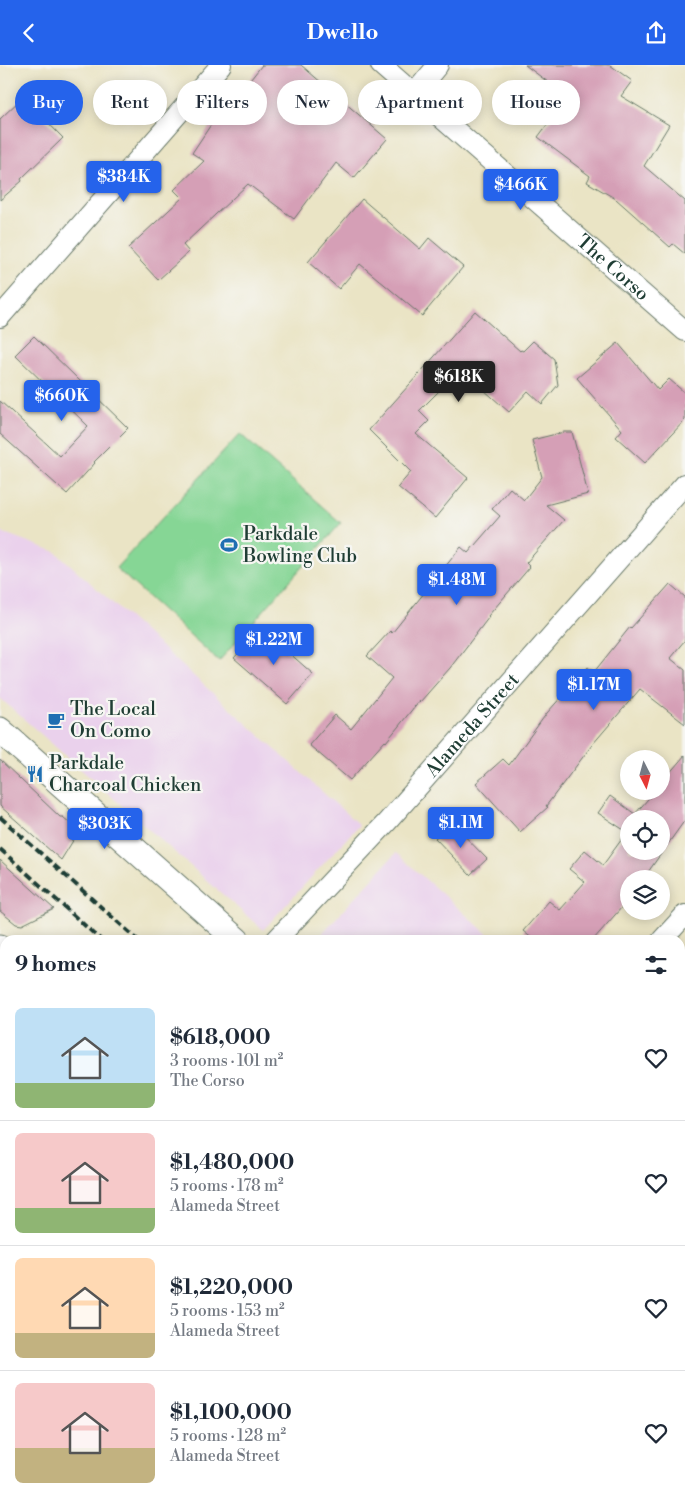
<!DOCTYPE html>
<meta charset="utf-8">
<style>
:root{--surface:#fff;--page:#f2f2f3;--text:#1f2937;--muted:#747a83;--line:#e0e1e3;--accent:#2563eb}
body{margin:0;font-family:"Libre Bodoni",serif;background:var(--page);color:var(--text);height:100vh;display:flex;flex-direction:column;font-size:19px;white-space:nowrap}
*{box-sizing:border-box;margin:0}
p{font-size:16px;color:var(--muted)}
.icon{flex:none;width:28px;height:28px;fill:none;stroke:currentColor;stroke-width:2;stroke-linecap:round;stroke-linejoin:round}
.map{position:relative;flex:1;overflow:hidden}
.drawer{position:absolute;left:0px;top:870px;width:685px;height:571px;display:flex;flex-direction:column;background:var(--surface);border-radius:15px 15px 0 0;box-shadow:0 2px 12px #0003}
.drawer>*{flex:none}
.top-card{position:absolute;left:15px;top:15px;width:655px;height:45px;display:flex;gap:10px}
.needle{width:32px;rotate:174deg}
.tools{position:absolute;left:620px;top:685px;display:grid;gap:10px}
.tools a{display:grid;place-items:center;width:50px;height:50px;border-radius:50%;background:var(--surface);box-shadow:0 2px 12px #0003;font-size:25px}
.price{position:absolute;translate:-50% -42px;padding:0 11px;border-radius:5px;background:var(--accent);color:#fff;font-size:16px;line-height:32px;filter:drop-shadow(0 1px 2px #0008)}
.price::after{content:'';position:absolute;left:50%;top:30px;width:15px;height:11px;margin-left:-8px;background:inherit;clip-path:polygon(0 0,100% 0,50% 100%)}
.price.active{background:#222;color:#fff}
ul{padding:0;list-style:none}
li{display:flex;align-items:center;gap:15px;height:125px;padding:0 15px}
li+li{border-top:1px solid var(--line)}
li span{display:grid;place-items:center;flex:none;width:140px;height:100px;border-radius:8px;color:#555}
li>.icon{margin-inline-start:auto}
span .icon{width:60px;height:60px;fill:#fffc;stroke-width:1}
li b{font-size:21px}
h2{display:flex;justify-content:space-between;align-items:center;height:60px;padding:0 15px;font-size:21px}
.pill{padding:0 18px;border-radius:22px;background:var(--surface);box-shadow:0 2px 12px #0003;font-size:18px;line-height:45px}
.pill.active{background:var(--accent);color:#fff}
header{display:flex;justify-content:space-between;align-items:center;height:65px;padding:0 15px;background:var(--accent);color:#fff;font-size:22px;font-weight:700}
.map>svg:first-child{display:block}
.built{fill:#ead1ec}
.green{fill:#86d695;stroke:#528a64}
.building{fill:#d59fb6;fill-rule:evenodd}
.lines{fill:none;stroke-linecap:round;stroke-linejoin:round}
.minor-casing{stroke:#667767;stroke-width:22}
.tertiary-casing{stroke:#667767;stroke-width:27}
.minor{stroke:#fff;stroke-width:20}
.tertiary{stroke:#fff;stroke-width:25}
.rail{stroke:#1f3d34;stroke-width:4;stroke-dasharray:8 4;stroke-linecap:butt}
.labels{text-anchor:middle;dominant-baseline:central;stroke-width:4.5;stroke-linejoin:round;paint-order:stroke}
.street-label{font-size:19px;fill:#1f3d34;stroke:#f6f6f2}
.poi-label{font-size:19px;fill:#1f3d34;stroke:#f6f6f2;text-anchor:start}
</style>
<header><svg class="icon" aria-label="back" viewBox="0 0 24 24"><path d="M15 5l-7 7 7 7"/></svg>Dwello<svg class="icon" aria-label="share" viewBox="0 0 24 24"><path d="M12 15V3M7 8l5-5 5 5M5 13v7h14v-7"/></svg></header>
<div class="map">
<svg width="685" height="1441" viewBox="0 0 685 1441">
<rect width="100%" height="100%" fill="#f6f6f2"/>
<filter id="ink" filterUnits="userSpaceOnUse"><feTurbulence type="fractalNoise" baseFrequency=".02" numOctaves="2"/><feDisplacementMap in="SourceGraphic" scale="10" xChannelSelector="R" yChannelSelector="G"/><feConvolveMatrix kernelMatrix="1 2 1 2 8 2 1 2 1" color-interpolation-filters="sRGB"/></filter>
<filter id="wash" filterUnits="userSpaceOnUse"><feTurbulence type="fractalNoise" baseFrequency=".0096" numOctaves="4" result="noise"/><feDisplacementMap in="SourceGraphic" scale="20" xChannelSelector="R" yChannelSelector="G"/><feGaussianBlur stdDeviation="1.12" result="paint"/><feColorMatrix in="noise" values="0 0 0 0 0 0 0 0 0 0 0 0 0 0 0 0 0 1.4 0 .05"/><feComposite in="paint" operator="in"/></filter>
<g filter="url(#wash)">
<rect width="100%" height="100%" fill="#eae4c5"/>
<path class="built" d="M0 464 4 468 56 487 359 760 263 865 0 633Z
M396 788 494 875H316Z"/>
<path class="green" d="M240 369 341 458 219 596 116 503Z"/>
<g id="blocks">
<path class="building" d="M262 0H301L387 74 354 113 336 98 294 154 248 119 183 180 189 187 158 215 128 183 182 133 174 125 204 96 192 88 214 55 217 57Z
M525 0H610L632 16 621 31 669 60 644 101 685 136V189L673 179 670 182 616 134 587 117 590 111 538 72 568 32Z
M23 32 63 73 21 114 22 116 0 135V54Z
M362 134 420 184 429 173 463 202 422 251 360 199 339 224 308 197Z
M475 246 520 286 521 285 523 286 533 276 554 294 558 320 542 339 528 326 509 347 467 310 459 318 452 313 419 346 429 356 416 369 468 413 435 453 398 422 411 407 369 365Z
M34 271 128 363 94 397 95 398 67 429 0 369V336L60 391 88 361 15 290Z
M618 278 658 325 669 314 685 328V355L645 398 616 372 622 365 577 313Z
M564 367H572L588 429 546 440 564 455 526 498 530 502 488 551 489 552 450 603 420 637 419 636 386 677 385 676 350 715 309 680 335 650 351 664 392 613 367 591 390 566 392 568 461 482 468 488 500 451 492 444 510 423 524 435 542 412 532 375Z
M670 519 685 532V575L670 593 685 605V659L640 624 592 680 546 741 548 742 520 767 476 718 503 694 509 700 547 648 588 602 594 607 630 562 631 563Z
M261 563 313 609 287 639 234 593Z
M685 690V755L643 814H629V834L593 875H534L523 866 549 836 560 845 585 817 569 804 585 785 603 800 627 767 598 748 610 731 635 749 655 726H661V718ZM629 754H661V786H629Z
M0 695 60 752H63L79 766 61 795 0 741Z
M452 758 487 794 470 810 435 773Z
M0 795 54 844 22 860 16 859 0 846Z"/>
</g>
</g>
<g filter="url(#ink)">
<use href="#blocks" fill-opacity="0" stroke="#667767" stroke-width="1"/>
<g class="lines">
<g class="minor-casing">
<g id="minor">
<path id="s1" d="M381 0 685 266"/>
<path d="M414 29 438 0"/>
<path d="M0 252 221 0"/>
<path id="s2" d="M276 875 387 757 685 419"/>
<path d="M662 875 685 850"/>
<path d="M0 1229 5 1223"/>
<path d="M304 1441 308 1436"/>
</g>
</g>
<g class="tertiary-casing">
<path id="tertiary" d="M0 665 237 875
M0 882 5 887
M680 1262 685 1267
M624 1436 630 1441"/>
</g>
<use href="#minor" class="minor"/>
<use href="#tertiary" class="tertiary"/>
<path class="rail" d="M0 752 138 875
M0 784 101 875
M680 1359 685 1364
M680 1392 685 1396"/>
</g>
</g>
<defs>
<g id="stadium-bare" transform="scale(1.35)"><path d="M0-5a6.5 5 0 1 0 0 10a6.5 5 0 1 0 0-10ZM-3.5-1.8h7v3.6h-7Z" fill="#1f6fb2" stroke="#f6f6f2" stroke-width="2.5" paint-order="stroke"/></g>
<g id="cafe-bare" transform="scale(1.35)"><path d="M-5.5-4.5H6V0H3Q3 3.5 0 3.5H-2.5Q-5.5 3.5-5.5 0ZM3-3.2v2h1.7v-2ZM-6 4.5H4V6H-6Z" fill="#1f6fb2" stroke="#f6f6f2" stroke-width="2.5" paint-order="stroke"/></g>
<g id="restaurant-bare" transform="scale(1.35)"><path d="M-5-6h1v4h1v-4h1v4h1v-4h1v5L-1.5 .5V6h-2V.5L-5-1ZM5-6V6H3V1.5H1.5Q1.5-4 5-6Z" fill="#1f6fb2" stroke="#f6f6f2" stroke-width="2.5" paint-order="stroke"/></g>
</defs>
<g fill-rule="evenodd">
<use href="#stadium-bare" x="229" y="480"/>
<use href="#cafe-bare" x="56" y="655"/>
<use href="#restaurant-bare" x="35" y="709"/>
</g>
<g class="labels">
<g class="street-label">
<text stroke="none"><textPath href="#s1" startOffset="308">The Corso</textPath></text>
<text stroke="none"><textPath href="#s2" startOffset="291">Alameda Street</textPath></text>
</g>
<g class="poi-label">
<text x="243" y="469">Parkdale<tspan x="243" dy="22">Bowling Club</tspan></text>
<text x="70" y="644">The Local<tspan x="70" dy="22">On Como</tspan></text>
<text x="49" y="698">Parkdale<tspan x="49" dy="22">Charcoal Chicken</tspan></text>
</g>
</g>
</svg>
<div class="tools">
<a><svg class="needle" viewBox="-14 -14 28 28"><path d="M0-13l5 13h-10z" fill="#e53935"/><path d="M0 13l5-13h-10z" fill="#747a83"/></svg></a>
<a><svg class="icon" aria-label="locate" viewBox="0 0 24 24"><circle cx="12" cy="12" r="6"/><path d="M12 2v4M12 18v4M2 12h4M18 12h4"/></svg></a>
<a><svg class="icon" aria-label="layers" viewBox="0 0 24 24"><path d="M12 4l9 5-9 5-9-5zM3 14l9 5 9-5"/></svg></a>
</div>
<b class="price" style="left:124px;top:138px">$384K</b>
<b class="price" style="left:521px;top:146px">$466K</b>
<b class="price active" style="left:459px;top:338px">$618K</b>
<b class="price" style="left:62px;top:357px">$660K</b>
<b class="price" style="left:457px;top:541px">$1.48M</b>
<b class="price" style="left:274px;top:601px">$1.22M</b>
<b class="price" style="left:594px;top:646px">$1.17M</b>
<b class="price" style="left:461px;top:784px">$1.1M</b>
<b class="price" style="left:105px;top:785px">$303K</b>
<div class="top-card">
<a class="pill active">Buy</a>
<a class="pill">Rent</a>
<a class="pill">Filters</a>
<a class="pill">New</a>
<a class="pill">Apartment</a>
<a class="pill">House</a>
</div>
<section class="drawer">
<h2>9 homes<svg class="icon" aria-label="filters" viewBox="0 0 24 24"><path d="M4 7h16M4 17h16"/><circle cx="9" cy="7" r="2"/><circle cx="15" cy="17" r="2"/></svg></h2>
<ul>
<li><span style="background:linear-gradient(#bfe0f5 75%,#8fb573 0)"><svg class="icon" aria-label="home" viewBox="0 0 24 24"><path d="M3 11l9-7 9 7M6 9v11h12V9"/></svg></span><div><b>$618,000</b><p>3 rooms · 101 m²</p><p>The Corso</p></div><svg class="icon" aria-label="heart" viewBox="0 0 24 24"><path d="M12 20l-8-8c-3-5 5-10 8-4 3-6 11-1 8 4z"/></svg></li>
<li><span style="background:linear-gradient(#f6c9c9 75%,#8fb573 0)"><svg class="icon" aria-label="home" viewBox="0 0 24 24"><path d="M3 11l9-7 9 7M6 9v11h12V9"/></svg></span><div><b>$1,480,000</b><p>5 rooms · 178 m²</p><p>Alameda Street</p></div><svg class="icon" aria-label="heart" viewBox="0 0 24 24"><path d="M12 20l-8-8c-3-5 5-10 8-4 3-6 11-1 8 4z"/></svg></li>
<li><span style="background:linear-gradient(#ffd9b3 75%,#c2b280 0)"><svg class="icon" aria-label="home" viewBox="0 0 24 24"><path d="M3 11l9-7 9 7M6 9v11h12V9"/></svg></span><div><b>$1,220,000</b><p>5 rooms · 153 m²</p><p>Alameda Street</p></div><svg class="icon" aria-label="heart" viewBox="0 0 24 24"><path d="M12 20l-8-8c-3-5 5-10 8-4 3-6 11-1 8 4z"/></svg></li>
<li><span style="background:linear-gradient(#f6c9c9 65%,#c2b280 0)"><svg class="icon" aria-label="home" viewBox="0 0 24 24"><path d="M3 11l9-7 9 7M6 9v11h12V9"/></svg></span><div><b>$1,100,000</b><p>5 rooms · 128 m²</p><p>Alameda Street</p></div><svg class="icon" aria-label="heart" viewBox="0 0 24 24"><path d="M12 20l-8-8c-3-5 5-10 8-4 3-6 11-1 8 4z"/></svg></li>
</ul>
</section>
</div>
